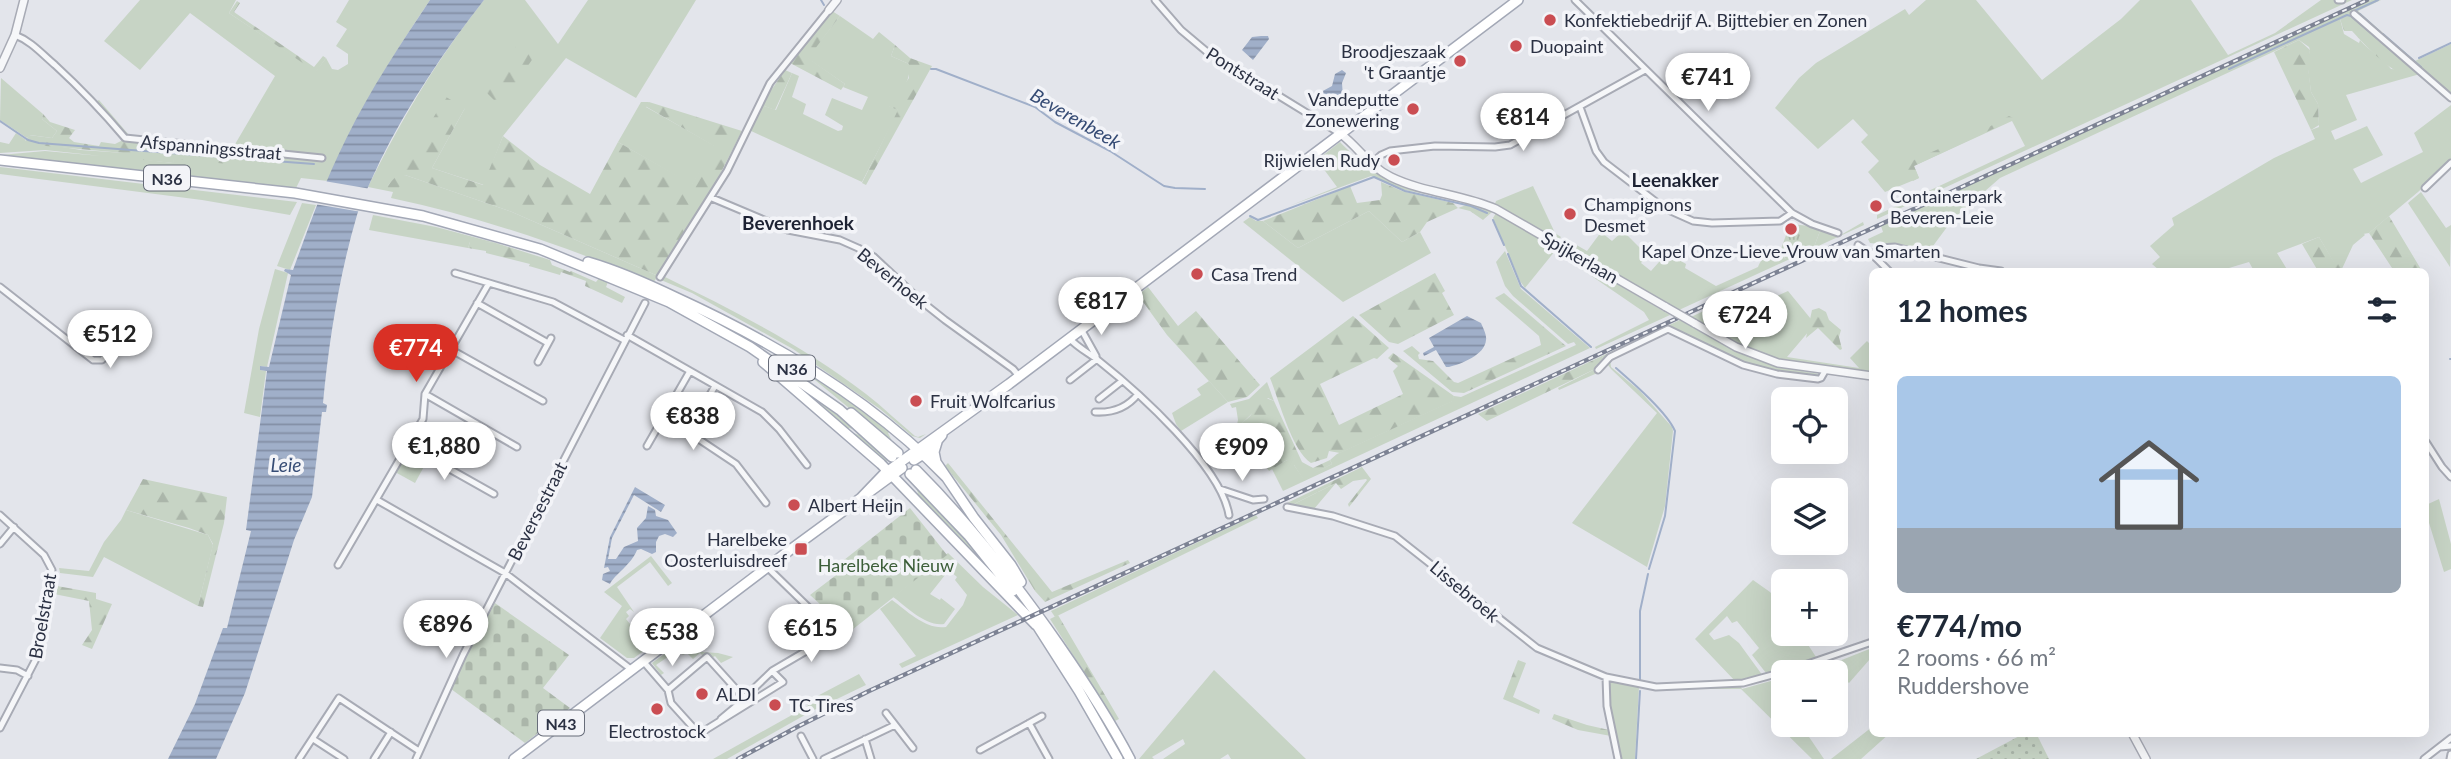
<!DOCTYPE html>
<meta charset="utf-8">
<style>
:root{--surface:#fff;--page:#f2f2f3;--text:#1f2937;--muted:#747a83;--accent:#d93025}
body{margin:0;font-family:Lato,sans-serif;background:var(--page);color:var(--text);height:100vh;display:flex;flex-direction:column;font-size:26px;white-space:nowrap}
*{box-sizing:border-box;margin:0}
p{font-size:23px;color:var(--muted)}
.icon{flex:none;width:38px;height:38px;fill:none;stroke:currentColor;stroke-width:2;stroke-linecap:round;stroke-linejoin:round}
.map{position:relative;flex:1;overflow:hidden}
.side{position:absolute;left:1869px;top:268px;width:560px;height:469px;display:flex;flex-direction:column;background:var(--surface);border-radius:10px;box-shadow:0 7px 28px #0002}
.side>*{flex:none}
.fabs{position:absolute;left:1771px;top:387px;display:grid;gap:14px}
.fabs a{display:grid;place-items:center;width:77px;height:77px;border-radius:10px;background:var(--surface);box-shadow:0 7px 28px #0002;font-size:35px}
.price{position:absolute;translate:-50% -60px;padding:0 16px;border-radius:24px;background:#fff;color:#222;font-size:23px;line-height:46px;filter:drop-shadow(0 2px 4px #0008)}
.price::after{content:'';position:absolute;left:50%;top:42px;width:21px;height:16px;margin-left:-10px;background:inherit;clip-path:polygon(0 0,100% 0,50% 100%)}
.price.current{background:var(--accent);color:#fff}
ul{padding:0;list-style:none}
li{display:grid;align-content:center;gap:14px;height:371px;padding:0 28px}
li span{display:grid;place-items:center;height:217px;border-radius:10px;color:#555}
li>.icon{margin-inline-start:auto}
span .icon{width:126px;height:126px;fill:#fffc;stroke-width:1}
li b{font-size:30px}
h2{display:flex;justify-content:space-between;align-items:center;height:84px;padding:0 28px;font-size:30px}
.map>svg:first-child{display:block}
.grass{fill:#c7d4c5}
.forest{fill:url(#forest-firs)}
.cemetery{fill:url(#cemetery-stones)}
.park{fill:url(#park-tufts)}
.garden{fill:url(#garden-dots)}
.water{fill:url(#water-rules)}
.pier{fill:#e3e5eb}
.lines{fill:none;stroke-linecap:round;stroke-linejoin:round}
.stream{stroke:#a0afc9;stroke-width:2}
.minor-casing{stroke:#a8abb5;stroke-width:9}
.tertiary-casing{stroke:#a8abb5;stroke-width:10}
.primary-casing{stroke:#a3a8b6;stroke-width:12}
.minor{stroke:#f6f7f9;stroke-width:5}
.tertiary{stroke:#f6f7f9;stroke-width:7}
.primary{stroke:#fff;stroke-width:9}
.rail-casing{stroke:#7d8394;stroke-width:4.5}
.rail{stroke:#f3f4f8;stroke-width:2;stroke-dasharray:5;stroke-linecap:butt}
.tertiary-bridge-casing{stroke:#a8abb5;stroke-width:10;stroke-linecap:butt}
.tertiary-bridge{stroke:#f6f7f9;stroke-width:7}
.poi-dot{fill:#ca4d52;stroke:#f3f4f8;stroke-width:2.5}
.labels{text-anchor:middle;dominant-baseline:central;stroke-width:7;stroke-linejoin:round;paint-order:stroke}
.shield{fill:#f3f4f8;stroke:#676c79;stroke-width:2}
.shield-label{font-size:16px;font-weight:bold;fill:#2b3143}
.poi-label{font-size:18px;fill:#2b3143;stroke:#f3f4f8;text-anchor:start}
.street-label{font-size:18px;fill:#2b3143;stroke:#f3f4f8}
.park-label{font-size:18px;fill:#3c5e39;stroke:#f3f4f8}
.water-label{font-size:19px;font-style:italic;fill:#364c75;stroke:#f3f4f8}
.neighbourhood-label{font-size:19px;font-weight:bold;fill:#1d2233;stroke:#f3f4f8}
</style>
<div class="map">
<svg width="2451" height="759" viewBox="0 0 2451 759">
<defs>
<pattern id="forest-firs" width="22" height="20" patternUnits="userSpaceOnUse" patternTransform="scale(1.75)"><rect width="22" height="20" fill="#c7d4c5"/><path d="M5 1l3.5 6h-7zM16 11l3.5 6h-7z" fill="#abb6aa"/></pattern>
<pattern id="cemetery-stones" width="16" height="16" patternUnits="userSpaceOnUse" patternTransform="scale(1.75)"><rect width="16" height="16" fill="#c7d4c5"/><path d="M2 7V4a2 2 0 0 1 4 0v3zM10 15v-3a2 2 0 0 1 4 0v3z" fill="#abb6aa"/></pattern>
<pattern id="park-tufts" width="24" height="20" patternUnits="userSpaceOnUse" patternTransform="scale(1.75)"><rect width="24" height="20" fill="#c7d4c5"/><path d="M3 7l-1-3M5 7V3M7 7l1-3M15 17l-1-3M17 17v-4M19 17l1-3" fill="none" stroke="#abb6aa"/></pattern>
<pattern id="garden-dots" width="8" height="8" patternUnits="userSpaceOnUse" patternTransform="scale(1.75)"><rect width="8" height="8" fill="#c7d4c5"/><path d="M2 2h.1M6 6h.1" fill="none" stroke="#abb6aa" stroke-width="1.8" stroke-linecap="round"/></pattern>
<pattern id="water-rules" width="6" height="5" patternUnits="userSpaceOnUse" patternTransform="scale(1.75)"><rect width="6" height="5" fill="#a0afc9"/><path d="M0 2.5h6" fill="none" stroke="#838fa5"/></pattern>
</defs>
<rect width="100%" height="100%" fill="#e3e5eb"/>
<path class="grass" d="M140 0H236L229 13 316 71 326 58 332 69 338 70 348 64V54L336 46 347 29 336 22 349 0H430C391 58 355 116 328 181L301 178 295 190 0 157V155L45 151 101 156 45 150 0 153V142L9 144 16 133 26 140 25 141 81 150 124 153 123 157 173 163 174 145 178 141 234 146 275 76 190 13 140 70 104 41Z
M484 0H525L558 44 588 0H696L636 98 566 58 503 136 484 185 432 168 465 108 387 186 405 175 512 212 658 276 653 283C568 247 481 217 391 198L393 192 368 187C402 118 436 61 484 0Z
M1926 0H1976L2042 80 2121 19 2140 0H2191L2228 55 2275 33 2321 0H2334L2339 4 2346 0H2352L1877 219V215L2025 146 2012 121 1914 166 1919 178 1885 192 1868 172 1879 161 1861 142 1868 135 1853 119 1818 149 1775 108 1799 78 1816 63 1905 9 1909 15Z
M2371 0H2381L2358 11 2415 61 2451 44V95L2355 12 2340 19 2344 34 2359 43 2360 40C2369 51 2382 57 2391 69L2416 71 2420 74 2346 95 2357 120 2331 131 2335 140 2367 126 2383 155 2353 169 2361 183 2423 152 2414 133 2451 105V161L2418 192 2369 233 2363 234 2334 263 2319 237 2277 253 2288 271H2254L2249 262 2219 271H2160L2152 264 2160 257 2150 246 2174 225 2172 218 2274 158 2315 139 2311 130 2319 127 2318 104 2311 92 2307 62 2310 50 2309 47 2299 40 2000 178 1953 219 1930 250 1899 244 1898 246 1870 243 1868 239 1883 232 1881 226Z
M840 16 873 39 879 32 895 45 891 56 909 64C912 82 899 93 889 106L899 110 862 182 749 130 761 105 776 110 792 73 799 76 792 97 806 104 803 114 838 131 842 130 843 126 825 115 832 98 862 110 868 97 843 87 845 84 807 58Z
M1 78 43 114 42 119 57 131 52 138 30 135 27 138 0 120Z
M641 102H649L646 107 715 146 692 185 618 142Z
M1340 142C1384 188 1414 188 1472 203L1405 190 1371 176 1289 206 1337 187 1317 160Z
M0 167 297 202 290 215 202 200 0 174Z
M1533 186 1555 233 1561 237 1559 240 1495 204 1496 201Z
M2421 192 2446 228 2451 225 2450 267 2408 203Z
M302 203 316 205 290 270 277 266Z
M1369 211 1402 242 1420 232 1431 253 1343 302 1243 222 1250 217 1256 221H1263L1298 248Z
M1496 213 1670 315 1596 349 1595 347 1649 320 1644 312 1555 251 1525 288 1520 281 1493 218Z
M373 215 436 227 496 243 470 242 468 248 369 230Z
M1863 222 1864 225 1679 310 1564 243 1566 239 1587 251 1601 232 1612 241 1623 231 1642 250 1640 254 1645 258 1641 263 1651 271 1667 253 1686 264 1685 268 1716 286 1758 267C1761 258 1772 250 1781 249L1785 259 1814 247 1820 231 1839 236Z
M1505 251 1521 289 1590 348 1283 491 1272 469 1287 460 1294 465 1303 478 1332 464 1330 460 1337 454 1452 401 1454 396 1461 397 1576 345 1574 342 1568 344 1513 296 1505 286 1496 262Z
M275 269 288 273 267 367 261 366 260 370 266 371 260 417 244 413 259 329Z
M663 276C733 310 804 346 866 394 883 407 898 422 915 436L918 437 926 434 920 438 912 436 880 409 793 349 692 293 661 280Z
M1746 291 1755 306 1788 291 1815 324 1787 357 1859 368 1850 358 1867 341 1872 346V366L1870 369 1872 373C1840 368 1806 367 1775 358 1745 349 1718 333 1691 317Z
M1680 320C1729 349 1762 366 1820 374V377C1807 376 1794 376 1782 374 1742 367 1705 347 1671 327L1621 350 1605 362 1604 370 1559 390 1558 388 1595 369 1605 362 1602 356Z
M749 336 840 392 891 431 888 433 894 445 815 380Z
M1610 359 1611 367 1640 391 1672 427 1673 431 1665 506 1647 567 1572 523 1657 413 1611 369 1608 365Z
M780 372 857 430 849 428 848 431 859 435 888 460 884 464Z
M1209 381 1228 402 1181 431 1176 424 1172 413 1201 395 1197 389Z
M1267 382 1274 401 1268 398 1236 429 1238 420 1236 407 1232 408 1230 404 1249 399Z
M408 451 427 461 415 483 395 472Z
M914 483 945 515 993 570 991 572 915 495 918 493Z
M1336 483 1314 509 1290 506Z
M2439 499 2451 544V569L2444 572 2426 513V505Z
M126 510 208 535 213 545 198 606 104 557 93 577 60 573 59 568 89 571 104 542 121 520Z
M1256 515 1258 518 1055 617 1051 611Z
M948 553 983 587 1018 615 902 668 899 664 916 656 880 609 892 600C907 611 926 630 946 627L963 605 967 595 955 580 957 577 949 570 930 594 940 600 941 598 955 609 944 624C926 627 907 607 893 597Z
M651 556 672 583 668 586 650 562 617 587 634 612 630 609 626 612 629 616 626 619 649 647 634 658H627L600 638 622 606 604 592Z
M1753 580 1770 592 1783 608V634H1801L1818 660 1766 673 1752 655 1759 648 1737 621 1732 623 1727 616 1709 634 1714 640 1729 635 1739 643 1763 676 1736 682 1695 639Z
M678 644 686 651 718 653 733 657 721 663 715 656 712 658 707 653 703 656 700 653 693 659 687 653 683 655 678 650 656 665 664 673 661 675 652 663Z
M1872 648V661L1870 659 1849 683 1829 665Z
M1214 670 1306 759H1231L1228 754 1220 759H1163L1185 744 1183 739 1152 757 1154 759H1139Z
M859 674 866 685 812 711 727 759H713L808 706 806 702Z
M1778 679 1783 687V724L1807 725 1811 731 1807 734 1824 759H1812L1741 689H1657L1740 685 1742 689Z
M1615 681 1639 687 1635 759H1619L1607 691 1608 684Z
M1872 727V733H1890L1861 759H1831Z"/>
<path class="forest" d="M237 1 240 3 234 12 314 67 323 56 326 58 316 72 229 13Z
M832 11 840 16 808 58 845 84 841 90 790 63Z
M2351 14 2416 71 2407 76C2389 71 2365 45 2352 31H2344L2340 19Z
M2299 40 2310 50 2308 66 2311 92 2318 104 2319 125 2311 130 2274 52Z
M520 41 534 50 536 54 507 96 500 101 494 100 485 91 486 87Z
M895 45 910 58 932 66 866 185 862 183 898 110 888 106 909 78V64L891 56Z
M785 70 792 73 775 110 761 105Z
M446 97 465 108 432 168 483 185 503 136 540 165 590 194 618 142 692 184 714 146 645 106 649 102 742 131 708 198 658 276 512 212 405 175 397 192 388 189 387 186 400 172Z
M99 100 129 135 125 140 174 145V151L230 154 229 164 174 159 173 163 123 158V153L46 146 25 142 29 135 52 138 57 131 42 119 43 114 50 122 75 130 69 138 74 142 99 146 101 142 115 144 123 140 93 103Z
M2009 116 2013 118 2012 120 1914 166 1919 178 1913 181 1908 176 1906 166 1909 162 1975 133 1978 124 1985 129Z
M1381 182 1402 191 1453 203 1458 208 1472 203 1492 212 1483 220 1470 211 1458 208 1427 222 1420 232 1402 242 1369 211 1298 248 1263 221 1350 186 1357 203 1380 200 1382 195Z
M2389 216 2422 271H2394L2369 233Z
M2363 233 2365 235 2353 245 2341 271H2318L2302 244 2319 237 2334 262 2346 241Z
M474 241 496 243 550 260 552 265 570 272 571 271 596 282 599 278 608 282 606 287 625 297 622 303 585 286 586 281 561 272 560 275 529 266 530 264 486 253V251L468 248 470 242Z
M1435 273 1445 291 1442 293 1454 315 1398 344 1389 342 1359 315Z
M1148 287 1178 326 1196 311 1260 385 1247 397 1228 402 1167 335 1138 295Z
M1504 293 1566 346 1464 393 1452 392 1403 351 1412 346 1420 353 1418 355 1419 359 1433 361 1454 382 1458 383 1541 345 1539 336 1495 298Z
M1819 308 1826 312 1829 320 1841 330 1839 337 1842 349 1840 350 1818 328 1806 338 1812 310Z
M1353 316 1389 348 1377 359 1374 358 1320 384 1339 425 1403 394 1393 371 1398 366 1388 358 1393 353 1454 396 1453 401 1340 453 1329 451 1327 458 1311 463C1292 451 1279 400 1270 378Z
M1602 356 1605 362 1595 369 1487 421 1478 414Z
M1263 397 1274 401 1302 462 1313 468 1330 460 1332 464 1303 479 1294 465 1290 467 1287 460 1269 471 1250 442 1246 444 1236 432C1242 416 1257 421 1253 398Z
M948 463 1052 592 1128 560 1130 563 1045 602 1035 591 1001 535 945 466Z
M1362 467 1371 479 1349 507 1348 504 1367 480 1366 479 1353 481 1341 489 1336 483 1290 506 1285 504Z
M143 479 227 497 224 523 203 607 198 606 213 544 208 535 189 528 126 510Z
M57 586 96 593V599L112 604 92 649 82 645 92 630 89 601 54 594Z
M1058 615 1119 719 1115 721 1050 619Z
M1518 660 1526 663 1513 697 1540 710 1539 714 1503 699Z
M1554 714 1587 725 1609 730 1611 736 1578 730 1552 719Z"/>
<path class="cemetery" d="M910 508 947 555 843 637 839 630 843 625 810 595 848 566 844 560Z
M495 603 569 655 543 688 570 708 525 743 451 689 472 643Z"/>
<path class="park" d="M1790 224 1810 226 1820 231 1814 247 1786 260 1781 249Z"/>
<path class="garden" d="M2025 733H2036L2049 759H1976Z"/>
<path class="water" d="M430 0H484C444 51 409 103 380 161 372 179 363 196 357 215 339 276 329 341 323 403L327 405 326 412H322L312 497 294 540 245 693 216 759H168L195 704 223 628H227L251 531 246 530 267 371 260 370V366L269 367 291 275 284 271 285 269 293 270C309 226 325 181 346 139 370 90 400 45 430 0Z
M1261 36H1268L1269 39 1253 60 1242 50 1252 37Z
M1342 70 1346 73 1342 83 1343 97 1325 104 1321 103 1318 98 1319 93 1332 86 1335 74Z
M1467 316 1481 323C1483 328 1487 335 1486 340 1485 355 1461 364 1449 367H1446L1436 350 1424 356 1423 353 1434 347 1429 338Z
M635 487 665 505 661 512 634 495 612 538 608 559H616L624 547 638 541 637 528 646 518 648 506 655 510 656 516 668 520 677 533 673 537 665 534 659 536 656 542V552L652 554 641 549 637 550C632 564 614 575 610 584L602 580 603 574 610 571 608 567 604 568 610 537Z"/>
<path class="pier" d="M324 181 371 189 362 212 314 204Z"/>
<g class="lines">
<path class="stream" d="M821 0 824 5
M2354 11 2378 0
M2360 14 2380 32
M2383 34 2421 67
M2419 58 2451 43
M931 69H936L1035 107 1055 122 1110 151 1164 186 1175 188 1205 189
M2229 69 2347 15 2351 16 2410 66
M0 121 28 140 39 143 314 164
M1250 216 1258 220 1374 177 1405 191 1471 206 1487 213
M1493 220 1504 245
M1508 254 1521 286 1591 347
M2450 359H2451
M1616 368C1632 382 1667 412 1675 431L1665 516 1649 569
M1640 680V611L1648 574
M1636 759 1640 691"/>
<g class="minor-casing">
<path id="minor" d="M1155 0 1181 30 1206 51 1341 134
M1575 0 1792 213 1812 224 1838 233
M2338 0H2342
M2354 14 2451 98
M15 35C31 41 42 54 55 65 80 88 103 112 125 138L322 158
M1580 107 1596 151 1604 162 1664 208 1693 221 1712 223 1780 221 1792 213
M1371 164 1381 155 1390 151 1435 146 1495 147 1510 145 1645 70
M2425 188 2451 163
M712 198 788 230 840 240 858 248 874 257 921 301 945 320 1013 369 1019 376
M1858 245 1875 257 1889 271
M1872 254 1880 248 1895 247 1979 268 2001 271
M455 273 489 283
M660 277 727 171 770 83 829 10
M0 287 93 360H102L113 346
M477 303 548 343
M1081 329 1096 356
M627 335 762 412 779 429 807 465
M1069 338C1078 348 1089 353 1099 361 1137 391 1221 466 1229 515
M450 349 543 401
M538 362 551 338
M1598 370 1610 357 1668 329 1743 365 1777 374 1818 379 1821 378 1825 371
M1070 380 1097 359
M715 386 692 426 691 434 736 464 766 503
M425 394 489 283 553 302 624 340
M1099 399 1122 381
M1095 412C1112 413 1127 408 1138 394
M2426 442 2442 467 2451 477
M407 445 494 494
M647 446 690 371
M1220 489 1253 500 1264 499
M377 500 505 573 632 670
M1287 507 1333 516 1395 536 1537 648 1606 677 1656 687 1743 683 1783 672
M0 515 44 555 52 570 37 657 0 728
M0 544 14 527
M338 565 423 419 425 394 517 447
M767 567 839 637
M643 661 668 690 707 657 744 698 772 671 783 682 699 734 671 703 668 690
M0 668 17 670 28 676
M772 671 837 633
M1784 672 1872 642
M1606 677 1607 706 1618 759
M886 713 913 748
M721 719 745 699
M1029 723 1049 759
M801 736 813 759
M313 739 344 759
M865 739 871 759
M2440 747 2451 746
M980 750 1042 716
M299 759 339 698 419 751
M374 759 391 732
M416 759 463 655 645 303
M824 759 895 725
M2424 759 2451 738
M2450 759 2451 754"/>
</g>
<g class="tertiary-casing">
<path id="tertiary" d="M829 10 837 0
M0 68 15 35 24 0
M1341 134C1359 148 1370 167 1391 177 1424 193 1462 194 1496 209L1666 307
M1694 323 1736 347 1778 363 1872 376
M2132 733 2146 759"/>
</g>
<g class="primary-casing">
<path id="primary" d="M0 160 295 193 423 216 540 249 669 302 750 347 840 410 892 457
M588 262C619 271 648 284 677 298 773 342 873 401 946 477
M763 362 881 464 1036 625
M851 413 898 453
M937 442 934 452 936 462 974 518 1011 565 1021 582
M914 460 928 451 942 435
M916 470C970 524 1015 582 1059 645 1084 681 1109 719 1130 759
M910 474 969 536 1013 591
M860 499 884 474 1009 384 1518 0
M1035 622 1079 691 1118 759
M514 759 790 550 902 468"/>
</g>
<use href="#minor" class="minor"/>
<use href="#tertiary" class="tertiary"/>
<use href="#primary" class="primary"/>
<g class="rail-casing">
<path id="rail" d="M738 759 797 727 869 691 2367 0"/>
</g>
<use href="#rail" class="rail"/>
<g class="tertiary-bridge-casing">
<path id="tertiary-bridge" d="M1666 307 1694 323"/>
</g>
<use href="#tertiary-bridge" class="tertiary-bridge"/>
</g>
<g class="poi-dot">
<circle cx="1550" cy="20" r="7"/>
<circle cx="1516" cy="46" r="7"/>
<circle cx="1460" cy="61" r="7"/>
<circle cx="1413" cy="109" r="7"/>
<circle cx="1394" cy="160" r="7"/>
<circle cx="1876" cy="206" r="7"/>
<circle cx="1570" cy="214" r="7"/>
<circle cx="1791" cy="229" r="7"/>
<circle cx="1197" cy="274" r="7"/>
<circle cx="916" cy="401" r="7"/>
<circle cx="794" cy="505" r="7"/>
<rect x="794" y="542" width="14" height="14" rx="3.5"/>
<circle cx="702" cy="694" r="7"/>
<circle cx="775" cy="705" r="7"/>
<circle cx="657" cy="709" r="7"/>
</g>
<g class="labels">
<g class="shield">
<rect x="144" y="165.5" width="46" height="25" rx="5"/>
<rect x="769" y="355.5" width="46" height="25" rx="5"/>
<rect x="538" y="710.5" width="46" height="25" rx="5"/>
</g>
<g class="shield-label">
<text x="167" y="178">N36</text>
<text x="792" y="368">N36</text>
<text x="561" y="723">N43</text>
</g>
<g class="poi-label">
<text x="1564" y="20">Konfektiebedrijf A. Bijttebier en Zonen</text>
<text x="1530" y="46">Duopaint</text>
<text x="1446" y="51" text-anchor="end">Broodjeszaak<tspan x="1446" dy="21">'t Graantje</tspan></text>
<text x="1399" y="99" text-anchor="end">Vandeputte<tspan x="1399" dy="21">Zonewering</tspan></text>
<text x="1380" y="160" text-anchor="end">Rijwielen Rudy</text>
<text x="1890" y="196">Containerpark<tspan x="1890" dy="21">Beveren-Leie</tspan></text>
<text x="1584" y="204">Champignons<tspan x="1584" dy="21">Desmet</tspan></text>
<text x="1791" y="251" text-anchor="middle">Kapel Onze-Lieve-Vrouw van Smarten</text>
<text x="1211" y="274">Casa Trend</text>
<text x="930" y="401">Fruit Wolfcarius</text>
<text x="808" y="505">Albert Heijn</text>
<text x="787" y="539" text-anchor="end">Harelbeke<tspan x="787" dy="21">Oosterluisdreef</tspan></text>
<text x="716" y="694">ALDI</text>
<text x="789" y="705">TC Tires</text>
<text x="657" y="731" text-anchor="middle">Electrostock</text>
</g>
<g class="street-label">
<text transform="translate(1243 73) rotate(32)">Pontstraat</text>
<text transform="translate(211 147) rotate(5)">Afspanningsstraat</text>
<text transform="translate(1580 257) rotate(30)">Spijkerlaan</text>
<text transform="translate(893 278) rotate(39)">Beverhoek</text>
<text transform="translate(537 511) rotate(-63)">Beversestraat</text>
<text transform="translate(1465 591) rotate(40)">Lissebroek</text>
<text transform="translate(42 616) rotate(-80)">Broelstraat</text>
</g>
<g class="park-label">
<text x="886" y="565">Harelbeke Nieuw</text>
</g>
<g class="water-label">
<text transform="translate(1076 118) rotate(30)">Beverenbeek</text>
<text x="286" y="464">Leie</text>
</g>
<g class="neighbourhood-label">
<text x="1675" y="179">Leenakker</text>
<text x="798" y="222">Beverenhoek</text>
</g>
</g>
</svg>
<div class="fabs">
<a><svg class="icon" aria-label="locate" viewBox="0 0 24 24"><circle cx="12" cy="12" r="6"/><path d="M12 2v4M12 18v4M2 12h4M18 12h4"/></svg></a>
<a><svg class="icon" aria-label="layers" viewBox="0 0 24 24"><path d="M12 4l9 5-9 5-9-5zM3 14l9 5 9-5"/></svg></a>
<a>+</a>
<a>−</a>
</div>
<b class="price" style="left:1708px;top:113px">€741</b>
<b class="price" style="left:1523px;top:153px">€814</b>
<b class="price" style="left:1101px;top:337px">€817</b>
<b class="price" style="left:1745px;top:351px">€724</b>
<b class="price" style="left:110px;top:370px">€512</b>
<b class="price current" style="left:416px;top:384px">€774</b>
<b class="price" style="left:693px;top:452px">€838</b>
<b class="price" style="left:444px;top:482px">€1,880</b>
<b class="price" style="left:1242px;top:483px">€909</b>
<b class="price" style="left:446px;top:660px">€896</b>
<b class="price" style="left:811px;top:664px">€615</b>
<b class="price" style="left:672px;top:668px">€538</b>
<section class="side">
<h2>12 homes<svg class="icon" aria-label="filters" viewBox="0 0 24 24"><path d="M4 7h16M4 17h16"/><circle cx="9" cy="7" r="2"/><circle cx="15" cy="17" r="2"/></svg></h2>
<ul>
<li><span style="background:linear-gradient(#a9c7e8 70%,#9aa5b1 0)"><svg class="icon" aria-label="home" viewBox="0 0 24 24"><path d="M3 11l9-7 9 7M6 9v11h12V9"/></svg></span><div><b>€774/mo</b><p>2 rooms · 66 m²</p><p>Ruddershove</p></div></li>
</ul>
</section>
</div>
